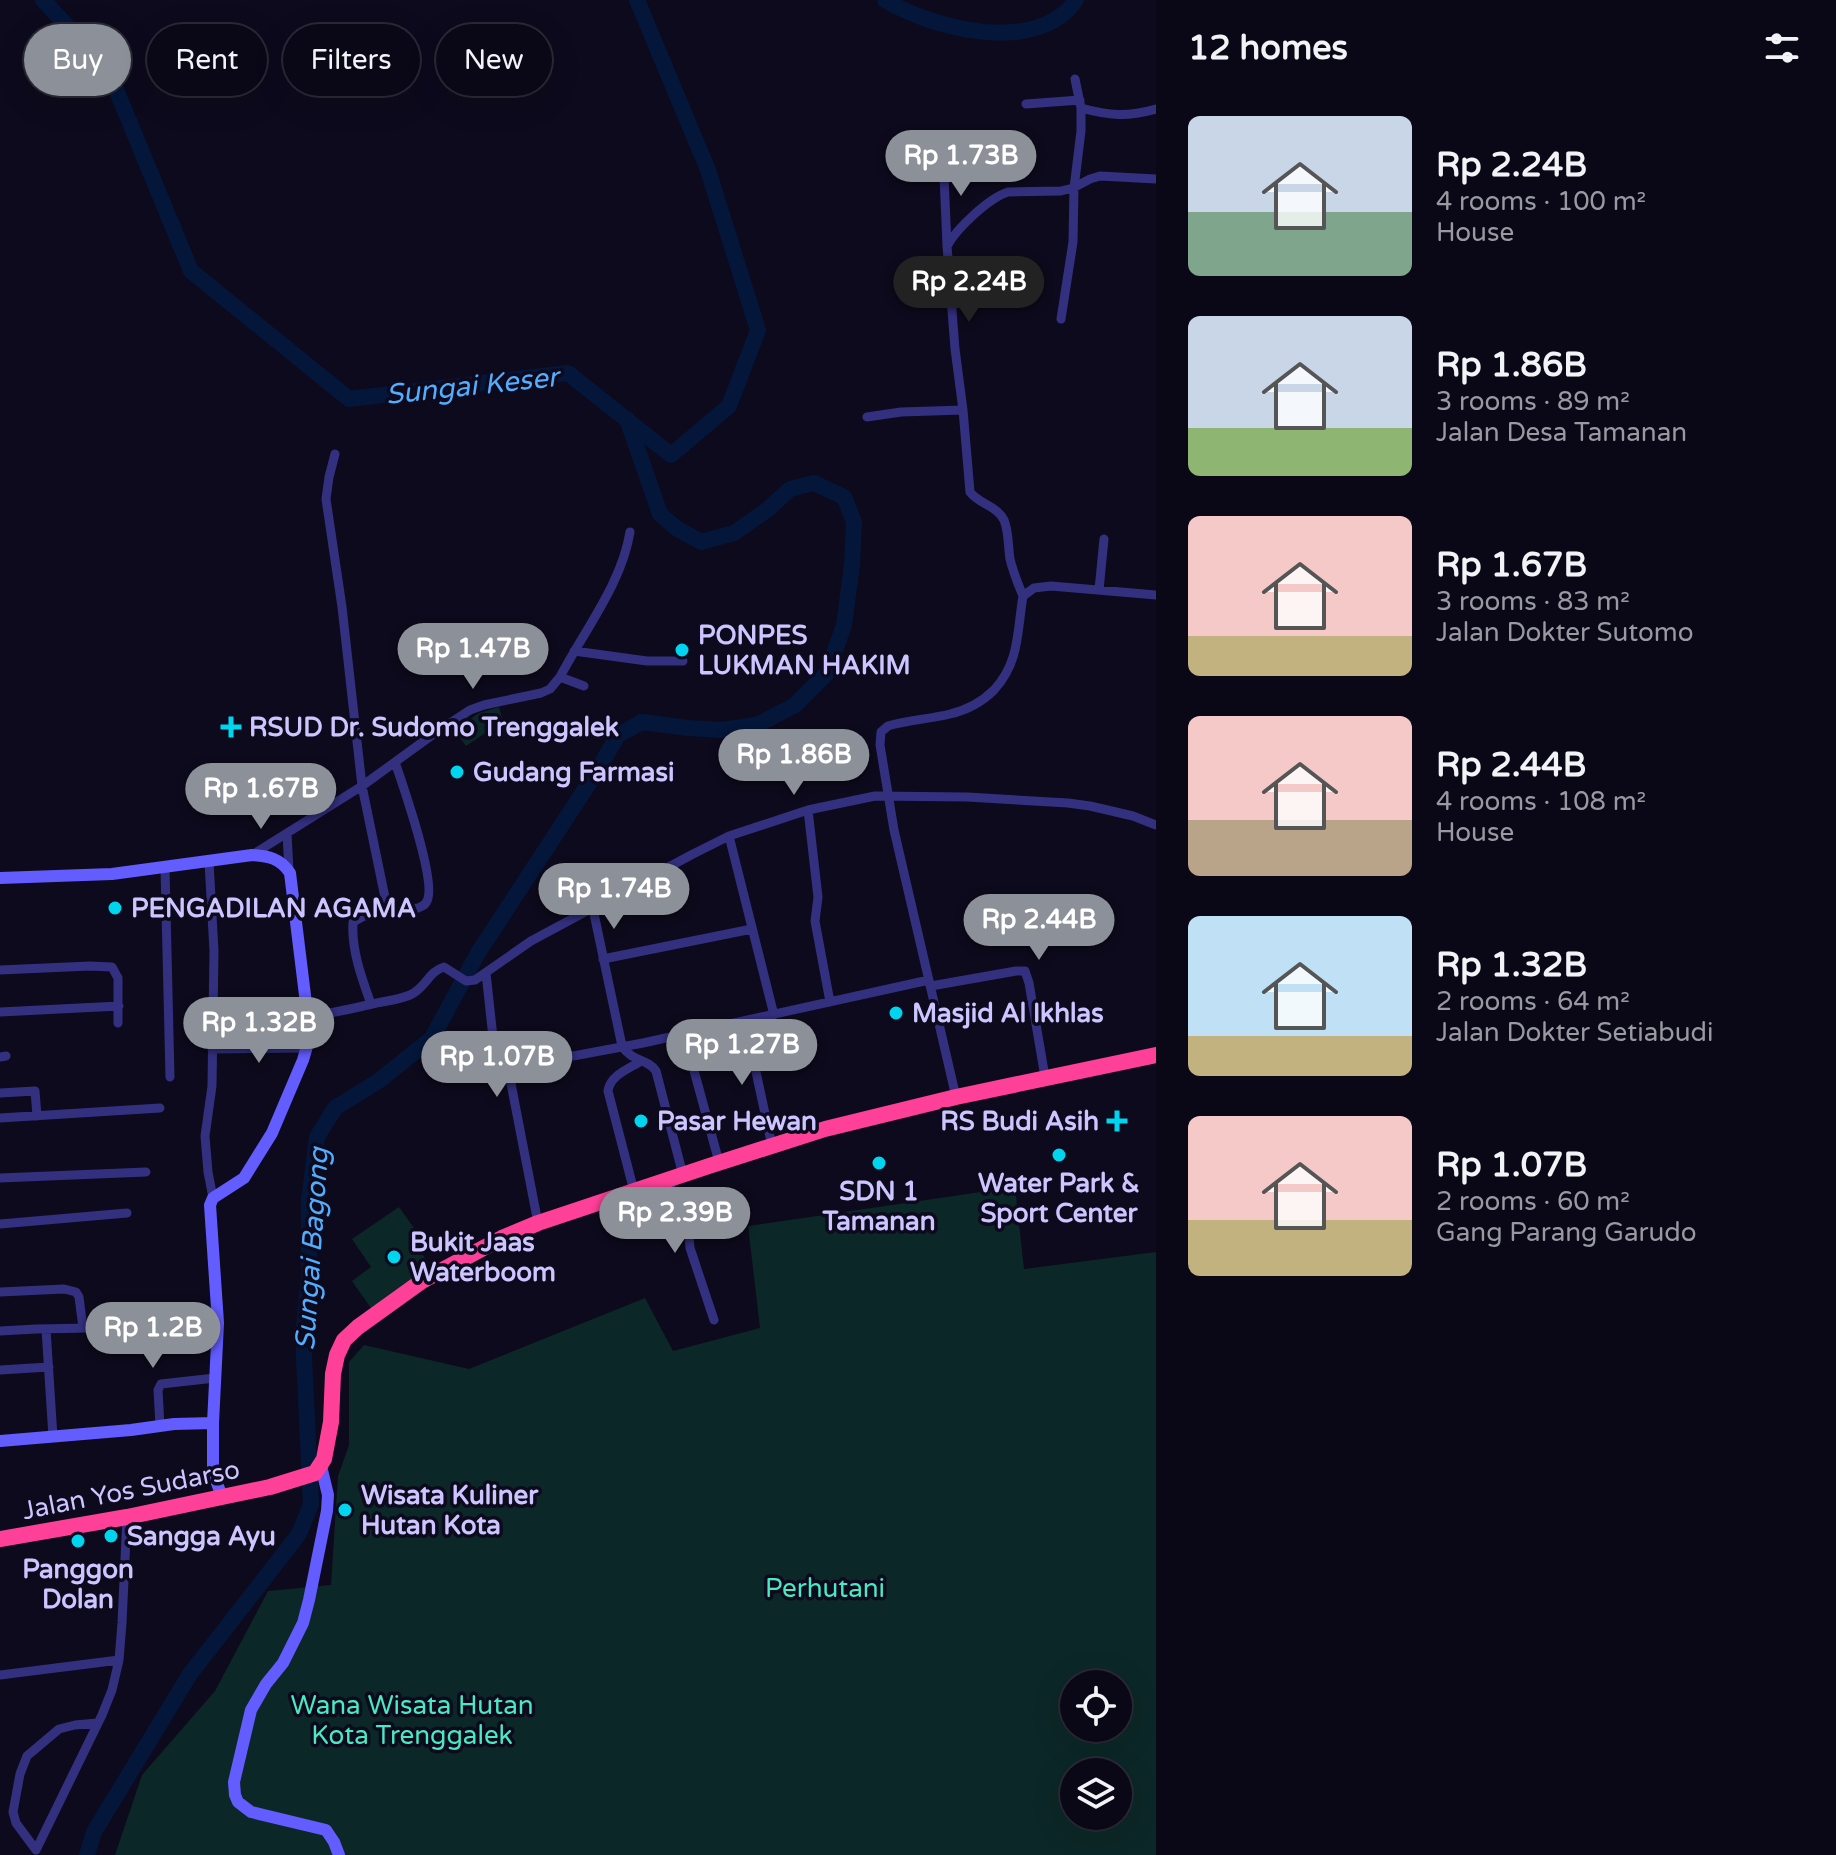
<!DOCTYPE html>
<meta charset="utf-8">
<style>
:root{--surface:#0a0816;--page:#13111f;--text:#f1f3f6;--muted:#999aa1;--line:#2a2935;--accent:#8c9099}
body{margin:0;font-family:"Varela Round",sans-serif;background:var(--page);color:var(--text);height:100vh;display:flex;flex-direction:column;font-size:30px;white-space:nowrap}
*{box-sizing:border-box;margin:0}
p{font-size:26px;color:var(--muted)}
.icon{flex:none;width:44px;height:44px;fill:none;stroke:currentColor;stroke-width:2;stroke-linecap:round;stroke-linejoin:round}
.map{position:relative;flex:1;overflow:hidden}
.drawer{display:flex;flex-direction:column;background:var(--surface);width:680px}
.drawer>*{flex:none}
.hud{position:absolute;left:24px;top:24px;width:760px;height:72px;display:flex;gap:16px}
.tools{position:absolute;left:1060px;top:1670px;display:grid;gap:16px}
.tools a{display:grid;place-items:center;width:72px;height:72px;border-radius:50%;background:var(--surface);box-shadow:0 8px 32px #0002,0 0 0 2px var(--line);font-size:40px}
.price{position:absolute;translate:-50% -68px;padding:0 18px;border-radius:28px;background:var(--accent);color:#fff;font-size:26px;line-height:52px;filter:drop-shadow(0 2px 4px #0008)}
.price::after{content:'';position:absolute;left:50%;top:48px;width:24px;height:18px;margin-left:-12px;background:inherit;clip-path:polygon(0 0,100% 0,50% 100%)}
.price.on{background:#222;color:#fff}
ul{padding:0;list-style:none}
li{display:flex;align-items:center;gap:24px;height:200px;padding:0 32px}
li span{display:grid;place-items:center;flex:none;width:224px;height:160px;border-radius:12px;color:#555}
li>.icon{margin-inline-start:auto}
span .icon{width:96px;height:96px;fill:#fffc;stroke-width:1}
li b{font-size:34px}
h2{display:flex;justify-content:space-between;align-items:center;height:96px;padding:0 32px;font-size:34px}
.pill{padding:0 28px;border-radius:36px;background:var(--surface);box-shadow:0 8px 32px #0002,0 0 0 2px var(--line);font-size:28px;line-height:72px}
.pill.on{background:var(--accent);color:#fff}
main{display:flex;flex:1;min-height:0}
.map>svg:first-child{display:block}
.green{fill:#0c2727;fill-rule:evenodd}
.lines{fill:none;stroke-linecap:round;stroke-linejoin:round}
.river{stroke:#04173b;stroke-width:16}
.street{stroke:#343080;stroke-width:9}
.secondary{stroke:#635cff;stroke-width:12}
.highway{stroke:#ff4099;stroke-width:16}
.poi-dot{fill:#00d5f0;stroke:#0d0a1d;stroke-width:3}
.labels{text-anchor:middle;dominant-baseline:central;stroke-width:7;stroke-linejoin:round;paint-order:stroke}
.poi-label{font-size:26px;font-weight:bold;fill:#cdc5ff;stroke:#0d0a1d;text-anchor:start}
.street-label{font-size:26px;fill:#cdc5ff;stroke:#0d0a1d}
.park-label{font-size:26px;fill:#48e9c3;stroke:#0d0a1d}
.water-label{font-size:28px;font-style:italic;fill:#53adff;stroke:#0d0a1d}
</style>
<main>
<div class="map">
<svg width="1156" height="1855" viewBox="0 0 1156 1855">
<rect width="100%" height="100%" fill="#0d0a1d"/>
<path class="green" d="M499 707 503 721 466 746 454 730 479 713Z
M1015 1187 1024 1269 1156 1252V1855H115L142 1775 215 1691 268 1591 331 1585 338 1476 349 1445V1362L364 1345 469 1369 645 1298 673 1351 760 1328 748 1226ZM1074 1684H1118V1728H1074ZM1074 1772H1118V1816H1074Z
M399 1207 424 1242 417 1247 433 1269 373 1311 352 1281 371 1267 352 1239Z"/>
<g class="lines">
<path class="river" d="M43 0 108 70 191 271 349 399 568 373 671 455 729 406 758 330 708 170 637 0
M885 0C933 29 1038 56 1076 0
M87 1855 94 1832 190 1674 299 1534 311 1504 303 1336 309 1277V1200L317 1137 335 1108 380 1080 432 1038 478 953 597 771 618 735 642 722 688 728 721 730 757 725 795 705 827 673 844 625 852 564 854 522 844 497 814 483 790 489 767 510 734 533 701 542 676 528 660 514 627 419"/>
<path class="street" d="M1026 104 1080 100
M1081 108C1110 116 1127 117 1156 109
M943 152 947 246
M1061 319 1073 242 1074 188 1081 131V108L1075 79
M867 417 901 412 963 410
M335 454 329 477 326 499 342 607 362 786 388 912
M1099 590 1104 539
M1023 596C1018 584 1013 572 1010 559 1008 547 1009 532 1004 520 997 506 979 504 970 492L963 410 955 349 947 246C957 228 989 198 1008 192L1061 191 1073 188 1090 179 1100 176 1156 179
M574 651 647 661H683
M560 677 584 686
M808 810 818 897 815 921 830 1002
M287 834 289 871
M729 836 774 1015
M252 855 362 786 435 733 470 710 484 705 541 693 550 689 560 677C584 631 622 583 630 532
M209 862 214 951 212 1086 205 1136 208 1172 213 1198
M165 868 170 1077
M593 909 622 1046C632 1062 647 1058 656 1071L683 1175
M603 959 752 929
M0 970 90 966 112 967 118 978V1023
M486 973 495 1056 501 1064 508 1068 538 1223
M931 986 1016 971H1025L1029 983 1045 1077
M371 1004C362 979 351 949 353 922L364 916 418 908C422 906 425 906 427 901 437 882 403 786 395 762
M0 1012 119 1006
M308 1016C330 1014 351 1009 372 1004 385 1001 398 1000 410 995 425 989 429 971 444 967L466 981 475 980 531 941 693 854 729 836 808 810 875 796 967 797 1068 803 1090 806 1133 816 1156 825
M745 1021 772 1146
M684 1034 719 1162
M212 1049 306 1048
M0 1057 6 1056
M508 1068 643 1043 929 980
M0 1093 35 1091 37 1116
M956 1097 894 830 880 745 881 732 888 726C908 720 930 719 950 714 967 710 982 702 994 690 1020 662 1017 631 1023 596L1034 588 1051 586 1156 595
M0 1118 160 1108
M0 1178 146 1172
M668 1179 689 1237 690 1248 714 1320
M634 1191 608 1091C610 1075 629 1069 641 1061
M0 1224 127 1213
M0 1292 64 1289 76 1292 79 1297 83 1328
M46 1329 53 1437
M0 1331 36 1329 144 1327 218 1323
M0 1370 49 1367
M160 1426 158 1390 161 1384 215 1378
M0 1675 119 1660
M97 1723 75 1725 59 1729 27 1756 20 1774 13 1812 16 1823 36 1850 102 1715 112 1690 119 1660 122 1623 127 1517"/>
<path class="secondary" d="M0 878 112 874 252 855C268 856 280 858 290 873L310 1036 303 1060 272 1133 244 1178 213 1198 210 1205 218 1323 213 1423V1472L222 1497
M0 1441 131 1430 174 1424 213 1423
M321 1466 328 1495 327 1511 309 1600 303 1623 283 1663 266 1684 251 1710 234 1782 235 1795 238 1802 251 1812 326 1830 334 1842 339 1855"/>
<path class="highway" d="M0 1539 127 1517 222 1497 270 1487 315 1473 324 1459 331 1422 333 1374 337 1355 344 1340 358 1327 422 1281 502 1238 538 1223 709 1166 825 1129 956 1097 1156 1055"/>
</g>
<g class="poi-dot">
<circle cx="682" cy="650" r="8"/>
<path d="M227 715h8v8h8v8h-8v8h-8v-8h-8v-8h8z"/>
<circle cx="457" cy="772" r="8"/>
<circle cx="115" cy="908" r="8"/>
<circle cx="896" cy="1013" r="8"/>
<circle cx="641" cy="1121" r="8"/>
<path d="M1113 1109h8v8h8v8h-8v8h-8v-8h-8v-8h8z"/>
<circle cx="1059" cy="1155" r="8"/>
<circle cx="879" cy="1163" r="8"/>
<circle cx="394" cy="1257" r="8"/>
<circle cx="345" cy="1510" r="8"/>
<circle cx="111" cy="1536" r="8"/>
<circle cx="78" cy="1541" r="8"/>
</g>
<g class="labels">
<g class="poi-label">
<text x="698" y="635">PONPES<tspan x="698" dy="30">LUKMAN HAKIM</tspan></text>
<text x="249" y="727">RSUD Dr. Sudomo Trenggalek</text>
<text x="473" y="772">Gudang Farmasi</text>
<text x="131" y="908">PENGADILAN AGAMA</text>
<text x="912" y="1013">Masjid Al Ikhlas</text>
<text x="657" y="1121">Pasar Hewan</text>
<text x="1099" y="1121" text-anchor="end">RS Budi Asih</text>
<text x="1059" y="1183" text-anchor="middle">Water Park &amp;<tspan x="1059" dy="30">Sport Center</tspan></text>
<text x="879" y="1191" text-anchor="middle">SDN 1<tspan x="879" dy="30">Tamanan</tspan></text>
<text x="410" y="1242">Bukit Jaas<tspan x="410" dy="30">Waterboom</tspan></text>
<text x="361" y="1495">Wisata Kuliner<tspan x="361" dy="30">Hutan Kota</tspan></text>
<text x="127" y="1536">Sangga Ayu</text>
<text x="78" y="1569" text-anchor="middle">Panggon<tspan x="78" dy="30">Dolan</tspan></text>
</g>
<g class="street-label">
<text transform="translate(131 1490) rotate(-11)">Jalan Yos Sudarso</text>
</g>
<g class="park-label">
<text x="825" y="1588">Perhutani</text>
<text x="412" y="1705">Wana Wisata Hutan<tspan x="412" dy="30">Kota Trenggalek</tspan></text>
</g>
<g class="water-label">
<text transform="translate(472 386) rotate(-6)">Sungai Keser</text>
<text transform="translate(312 1249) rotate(-86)">Sungai Bagong</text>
</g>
</g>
</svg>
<div class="tools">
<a><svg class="icon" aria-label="locate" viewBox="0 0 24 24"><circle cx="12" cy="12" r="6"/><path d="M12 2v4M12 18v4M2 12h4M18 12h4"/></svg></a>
<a><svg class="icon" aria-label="layers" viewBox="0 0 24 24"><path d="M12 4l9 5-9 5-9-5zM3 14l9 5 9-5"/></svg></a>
</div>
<b class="price" style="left:961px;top:198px">Rp 1.73B</b>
<b class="price on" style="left:969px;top:324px">Rp 2.24B</b>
<b class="price" style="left:473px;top:691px">Rp 1.47B</b>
<b class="price" style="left:794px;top:797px">Rp 1.86B</b>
<b class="price" style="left:261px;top:831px">Rp 1.67B</b>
<b class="price" style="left:614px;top:931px">Rp 1.74B</b>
<b class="price" style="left:1039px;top:962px">Rp 2.44B</b>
<b class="price" style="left:259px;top:1065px">Rp 1.32B</b>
<b class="price" style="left:742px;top:1087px">Rp 1.27B</b>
<b class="price" style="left:497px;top:1099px">Rp 1.07B</b>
<b class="price" style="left:675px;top:1255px">Rp 2.39B</b>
<b class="price" style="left:153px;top:1370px">Rp 1.2B</b>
<div class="hud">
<a class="pill on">Buy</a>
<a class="pill">Rent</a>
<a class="pill">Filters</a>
<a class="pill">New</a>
</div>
</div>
<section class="drawer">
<h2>12 homes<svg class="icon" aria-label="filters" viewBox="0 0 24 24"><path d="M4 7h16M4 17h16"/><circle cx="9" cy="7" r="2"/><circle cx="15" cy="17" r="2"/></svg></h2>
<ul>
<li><span style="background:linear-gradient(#c9d6e8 60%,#7fa58c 0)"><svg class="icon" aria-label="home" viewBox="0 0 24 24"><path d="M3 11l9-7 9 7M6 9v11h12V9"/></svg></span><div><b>Rp 2.24B</b><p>4 rooms · 100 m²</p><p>House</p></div></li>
<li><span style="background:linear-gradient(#c9d6e8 70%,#8fb573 0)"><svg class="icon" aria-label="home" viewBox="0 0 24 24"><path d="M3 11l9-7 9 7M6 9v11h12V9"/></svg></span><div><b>Rp 1.86B</b><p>3 rooms · 89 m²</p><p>Jalan Desa Tamanan</p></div></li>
<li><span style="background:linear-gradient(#f6c9c9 75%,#c2b280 0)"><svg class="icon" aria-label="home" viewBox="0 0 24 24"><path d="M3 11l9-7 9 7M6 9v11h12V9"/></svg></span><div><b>Rp 1.67B</b><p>3 rooms · 83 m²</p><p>Jalan Dokter Sutomo</p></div></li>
<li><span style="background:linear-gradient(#f6c9c9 65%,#b9a48a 0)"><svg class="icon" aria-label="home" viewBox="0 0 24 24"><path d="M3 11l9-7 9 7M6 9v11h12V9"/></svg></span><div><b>Rp 2.44B</b><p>4 rooms · 108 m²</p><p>House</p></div></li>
<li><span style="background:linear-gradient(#bfe0f5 75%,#c2b280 0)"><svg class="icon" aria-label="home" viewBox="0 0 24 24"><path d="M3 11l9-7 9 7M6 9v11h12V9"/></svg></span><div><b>Rp 1.32B</b><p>2 rooms · 64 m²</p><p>Jalan Dokter Setiabudi</p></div></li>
<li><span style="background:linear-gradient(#f6c9c9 65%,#c2b280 0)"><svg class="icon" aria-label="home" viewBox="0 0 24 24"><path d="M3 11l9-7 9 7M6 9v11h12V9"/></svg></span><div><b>Rp 1.07B</b><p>2 rooms · 60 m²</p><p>Gang Parang Garudo</p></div></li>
</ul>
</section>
</main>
